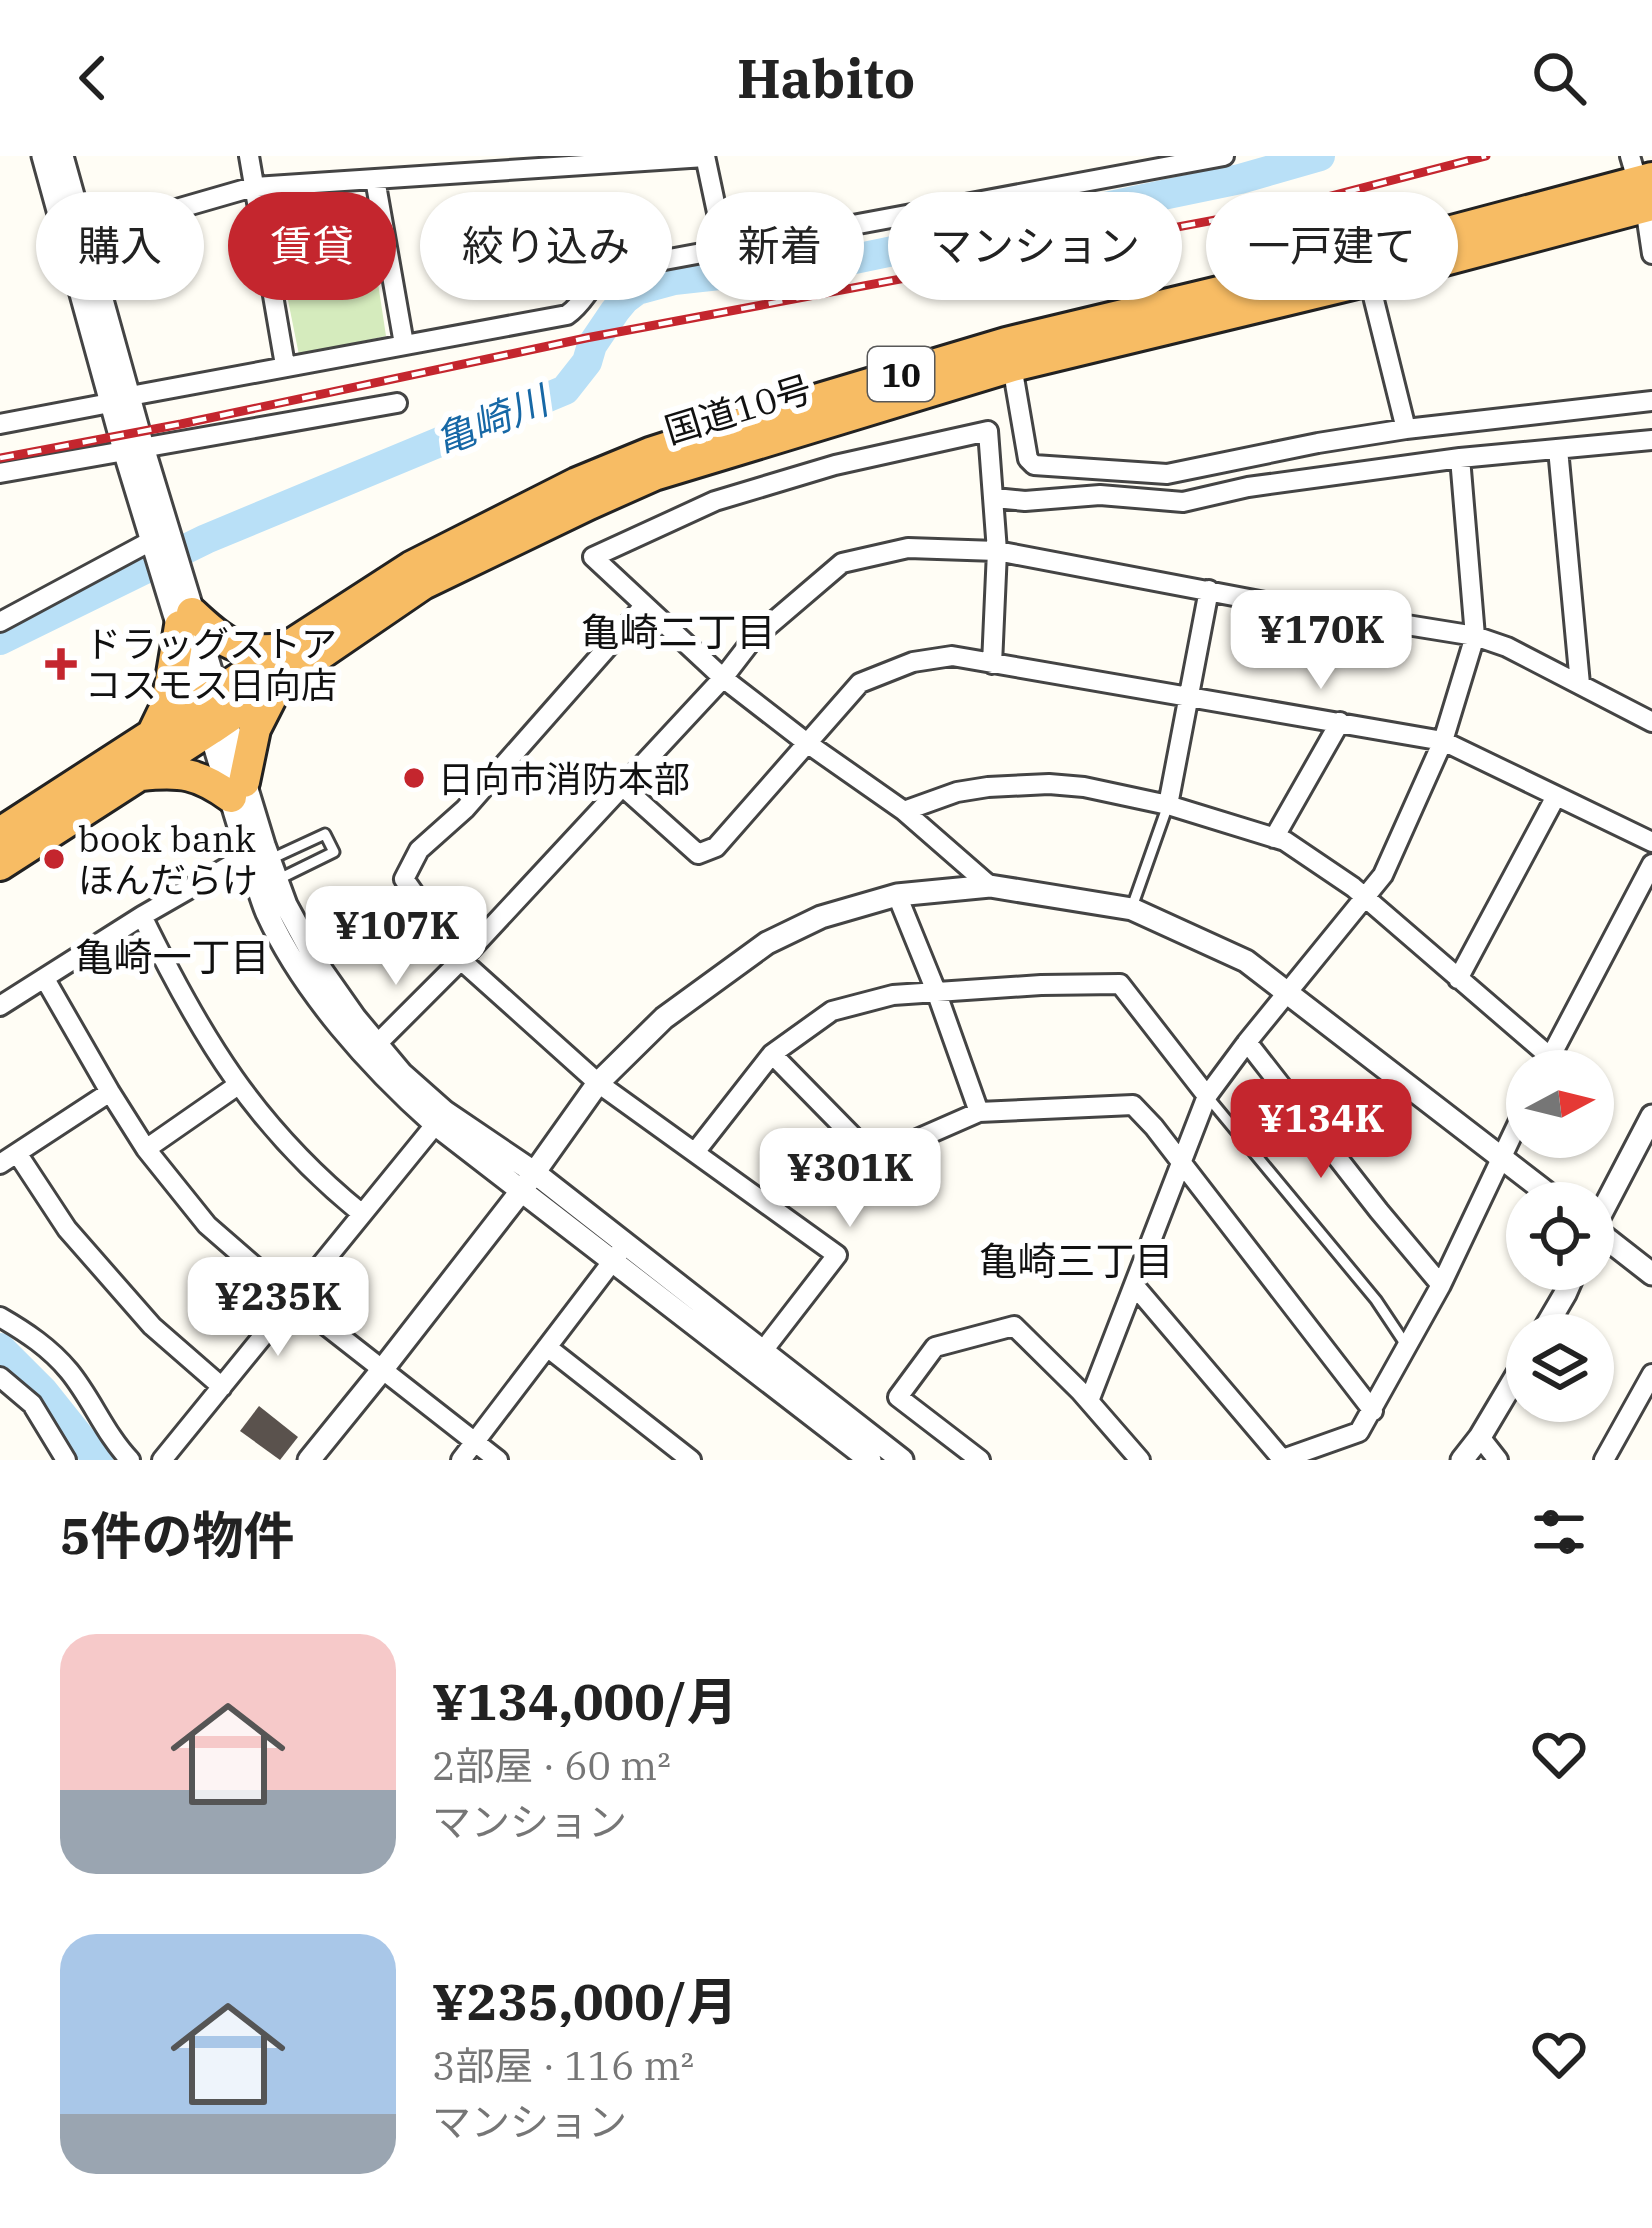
<!DOCTYPE html>
<html lang="ja">
<meta charset="utf-8">
<style>
:root{--surface:#fff;--page:#f2f2f2;--text:#222;--muted:#767676;--accent:#c4262e}
body{margin:0;font-family:"IBM Plex Serif","Noto Sans JP",serif;background:var(--page);color:var(--text);height:100vh;display:flex;flex-direction:column;font-size:45px;white-space:nowrap}
*{box-sizing:border-box;margin:0}
p{font-size:39px;color:var(--muted)}
.icon{flex:none;width:66px;height:66px;fill:none;stroke:currentColor;stroke-width:2;stroke-linecap:round;stroke-linejoin:round}
.map{position:relative;height:1304px;overflow:hidden}
.details{display:flex;flex-direction:column;background:var(--surface);flex:1}
.details>*{flex:none}
.top-card{position:absolute;left:36px;top:36px;width:1581px;height:108px;display:flex;gap:24px}
.needle{width:78px;rotate:83deg}
.fabs{position:absolute;left:1506px;top:894px;display:grid;gap:24px}
.fabs a{display:grid;place-items:center;width:108px;height:108px;border-radius:50%;background:var(--surface);box-shadow:0 3px 9px #0004;font-size:60px}
.price{position:absolute;translate:-50% -102px;padding:0 27px;border-radius:24px;background:#fff;color:#222;font-size:39px;line-height:78px;filter:drop-shadow(0 3px 6px #0008)}
.price::after{content:'';position:absolute;left:50%;top:72px;width:36px;height:27px;margin-left:-18px;background:inherit;clip-path:polygon(0 0,100% 0,50% 100%)}
.price.selected{background:var(--accent);color:#fff}
ul{padding:0;list-style:none}
li{display:flex;align-items:center;gap:36px;height:300px;padding:0 60px}
li span{display:grid;place-items:center;flex:none;width:336px;height:240px;border-radius:36px;color:#555}
li>.icon{margin-inline-start:auto}
span .icon{width:144px;height:144px;fill:#fffc;stroke-width:1}
li b{font-size:51px}
h2{display:flex;justify-content:space-between;align-items:center;height:144px;padding:0 60px;font-size:51px}
.chip{padding:0 42px;border-radius:54px;background:var(--surface);box-shadow:0 3px 9px #0004;font-size:42px;line-height:108px}
.chip.selected{background:var(--accent);color:#fff}
header{display:flex;justify-content:space-between;align-items:center;height:156px;padding:0 60px;background:var(--surface);font-size:54px;font-weight:700}
.map>svg:first-child{display:block}
.green{fill:#d5ebbd}
.lines{fill:none;stroke-linecap:round;stroke-linejoin:round}
.river{stroke:#b9e0f7;stroke-width:30}
.building{fill:#5a524d}
.service-casing{stroke:#444;stroke-width:15}
.minor-casing{stroke:#444;stroke-width:24}
.tertiary-casing{stroke:#444;stroke-width:27}
.trunk-casing{stroke:#222;stroke-width:36}
.service{stroke:#fff;stroke-width:9}
.minor{stroke:#fff;stroke-width:18}
.tertiary{stroke:#fff;stroke-width:21}
.trunk{stroke:#f7bc64;stroke-width:30}
.rail-casing{stroke:#c4262e;stroke-width:9}
.rail{stroke:#fff;stroke-width:4.5;stroke-dasharray:14;stroke-linecap:butt}
.poi-dot{fill:#c4262e;stroke:#fff;stroke-width:4.5}
.labels{text-anchor:middle;dominant-baseline:central;stroke-width:12;stroke-linejoin:round;paint-order:stroke}
.shield{fill:#fff;stroke:#585858;stroke-width:3}
.shield-label{font-size:33px;font-weight:bold;fill:#111}
.street-label{font-size:36px;fill:#111;stroke:#fff}
.poi-label{font-size:36px;fill:#111;stroke:#fff;text-anchor:start}
.water-label{font-size:39px;font-style:italic;fill:#1768a6;stroke:#fff}
.neighbourhood-label{font-size:39px;fill:#111;stroke:#fff}
</style>
<header><svg class="icon" aria-label="back" viewBox="0 0 24 24"><path d="M15 5l-7 7 7 7"/></svg>Habito<svg class="icon" aria-label="search" viewBox="0 0 24 24"><circle cx="10" cy="10" r="6"/><path d="M15 15l6 6"/></svg></header>
<div class="map">
<svg width="1652" height="1304" viewBox="0 0 1652 1304">
<rect width="100%" height="100%" fill="#fffdf5"/>
<path class="green" d="M365 41 386 180 299 199 269 49Z"/>
<g class="lines">
<path class="river" d="M0 484 206 383 565 234 587 206 592 189 615 155 625 143 637 134 674 124 840 106 1240 23 1320 0
M0 1192 43 1235 98 1304"/>
</g>
<path class="building" d="M259 1250 298 1281 280 1304 240 1275Z"/>
<g class="lines">
<g class="service-casing">
<path id="service" d="M273 702 325 678 334 696 279 723
M1132 751 1168 649
M1207 940 1376 1144 1408 1192"/>
</g>
<g class="minor-casing">
<path id="minor" d="M249 0 285 209
M705 0 725 94
M1630 0 1645 51 1652 98
M375 23 404 188
M76 82 253 31 705 1
M1368 120 1406 273
M1011 204 1028 303 1034 309 1167 318 1318 287 1406 273 1652 245
M130 240 567 159C588 145 591 121 616 113L1224 0
M0 268 110 247
M1558 293 1580 528
M0 317 397 247
M995 342 1025 345 1100 339 1183 346 1248 331 1460 302 1652 284
M644 450 465 653 419 694 404 723 461 804 598 927 837 1099 762 1196
M0 466 164 378
M621 629 698 698 716 691 860 527 913 506 952 500 1443 585 1652 686
M1168 649 1209 434
M904 655 957 636 988 631 1049 628 1084 631 1168 649 1285 685 1353 731 1549 900
M1274 682 1340 566
M990 730 904 655 807 587 723 522 593 401 715 345 835 309 988 275 997 395 992 508
M897 739 936 835 979 956
M142 760C201 881 255 971 361 1057
M45 823 110 936 146 993 207 1069 291 1142 498 1304
M1458 823 1555 642
M0 850 142 760 257 694
M1247 886 1379 1055 1441 1129
M370 895 461 804 723 522 753 483 842 407 908 392 997 395 1265 446 1475 480 1507 491 1652 566
M772 898 874 1002 979 956 1133 949 1154 971 1373 1255
M1543 915 1652 708
M146 993 238 929
M696 995 772 898 832 855 893 839 1041 829 1120 828 1207 940
M17 997 67 1073 152 1170 222 1231
M0 1008 110 936
M1134 1129 1282 1303
M0 1161C26 1176 50 1192 69 1215 92 1243 105 1278 130 1304
M547 1191 691 1304
M0 1221 32 1248 66 1304
M1089 1245 1207 940 1247 886 1383 719 1443 585 1475 480 1460 302
M1480 1281 1498 1304
M162 1304 443 959
M461 1304 618 1098
M980 1304 898 1241 935 1191 1014 1170 1080 1235 1140 1304
M1280 1304 1359 1276 1441 1129 1527 948
M1604 1304 1652 1218"/>
</g>
<g class="tertiary-casing">
<path id="tertiary" d="M43 0 124 294 252 713C257 727 261 743 267 757 303 836 371 911 435 968L870 1304
M62 0 143 291 264 689 286 749 322 815 355 862 401 917 445 956 535 1017 902 1304
M1593 1072 1652 1118
M1593 1073 1652 960
M1541 1179 1565 1138 1576 1113
M309 1304 382 1214 522 1034 598 927 664 862 767 787 821 761 897 739 990 730 1132 753 1246 805 1560 1047
M1462 1304 1480 1281 1527 1202"/>
</g>
<g class="trunk-casing">
<path id="trunk" d="M192 457C222 485 238 499 281 493
M152 579 167 548 180 470
M141 619C181 615 198 617 231 641
M244 626 255 573 278 528
M0 677 411 411 577 327 650 297 799 249 1006 187 1252 128 1652 22
M0 709 211 573 423 428 589 348 654 319 1013 210 1369 124 1652 49"/>
</g>
<use href="#service" class="service"/>
<use href="#minor" class="minor"/>
<use href="#tertiary" class="tertiary"/>
<use href="#trunk" class="trunk"/>
<g class="rail-casing">
<path id="rail" d="M0 302 181 268 586 182 1300 48 1486 0"/>
</g>
<use href="#rail" class="rail"/>
</g>
<g class="poi-dot">
<path d="M55 490h12v12h12v12h-12v12h-12v-12h-12v-12h12z"/>
<circle cx="414" cy="622" r="12"/>
<circle cx="54" cy="703" r="12"/>
</g>
<g class="labels">
<rect class="shield" x="868" y="191" width="66" height="54" rx="9"/>
<g class="shield-label">
<text x="901" y="218">10</text>
</g>
<g class="street-label">
<text transform="translate(738 253) rotate(-17)">国道10号</text>
</g>
<g class="poi-label">
<text x="85" y="487">ドラッグストア<tspan x="85" dy="41">コスモス日向店</tspan></text>
<text x="438" y="622">日向市消防本部</text>
<text x="78" y="682">book bank<tspan x="78" dy="41">ほんだらけ</tspan></text>
</g>
<g class="water-label">
<text transform="translate(491 264) rotate(-22)">亀崎川</text>
</g>
<g class="neighbourhood-label">
<text x="678" y="475">亀崎二丁目</text>
<text x="172" y="800">亀崎一丁目</text>
<text x="1076" y="1104">亀崎三丁目</text>
</g>
</g>
</svg>
<div class="fabs">
<a><svg class="needle" viewBox="-14 -14 28 28"><path d="M0-13l5 13h-10z" fill="#e53935"/><path d="M0 13l5-13h-10z" fill="#767676"/></svg></a>
<a><svg class="icon" aria-label="locate" viewBox="0 0 24 24"><circle cx="12" cy="12" r="6"/><path d="M12 2v4M12 18v4M2 12h4M18 12h4"/></svg></a>
<a><svg class="icon" aria-label="layers" viewBox="0 0 24 24"><path d="M12 4l9 5-9 5-9-5zM3 14l9 5 9-5"/></svg></a>
</div>
<b class="price" style="left:1321px;top:536px">¥170K</b>
<b class="price" style="left:396px;top:832px">¥107K</b>
<b class="price selected" style="left:1321px;top:1025px">¥134K</b>
<b class="price" style="left:850px;top:1074px">¥301K</b>
<b class="price" style="left:278px;top:1203px">¥235K</b>
<div class="top-card">
<a class="chip">購入</a>
<a class="chip selected">賃貸</a>
<a class="chip">絞り込み</a>
<a class="chip">新着</a>
<a class="chip">マンション</a>
<a class="chip">一戸建て</a>
</div>
</div>
<section class="details">
<h2>5件の物件<svg class="icon" aria-label="filters" viewBox="0 0 24 24"><path d="M4 7h16M4 17h16"/><circle cx="9" cy="7" r="2"/><circle cx="15" cy="17" r="2"/></svg></h2>
<ul>
<li><span style="background:linear-gradient(#f6c9c9 65%,#9aa5b1 0)"><svg class="icon" aria-label="home" viewBox="0 0 24 24"><path d="M3 11l9-7 9 7M6 9v11h12V9"/></svg></span><div><b>¥134,000/月</b><p>2部屋 · 60 m²</p><p>マンション</p></div><svg class="icon" aria-label="heart" viewBox="0 0 24 24"><path d="M12 20l-8-8c-3-5 5-10 8-4 3-6 11-1 8 4z"/></svg></li>
<li><span style="background:linear-gradient(#a9c7e8 75%,#9aa5b1 0)"><svg class="icon" aria-label="home" viewBox="0 0 24 24"><path d="M3 11l9-7 9 7M6 9v11h12V9"/></svg></span><div><b>¥235,000/月</b><p>3部屋 · 116 m²</p><p>マンション</p></div><svg class="icon" aria-label="heart" viewBox="0 0 24 24"><path d="M12 20l-8-8c-3-5 5-10 8-4 3-6 11-1 8 4z"/></svg></li>
</ul>
</section>
